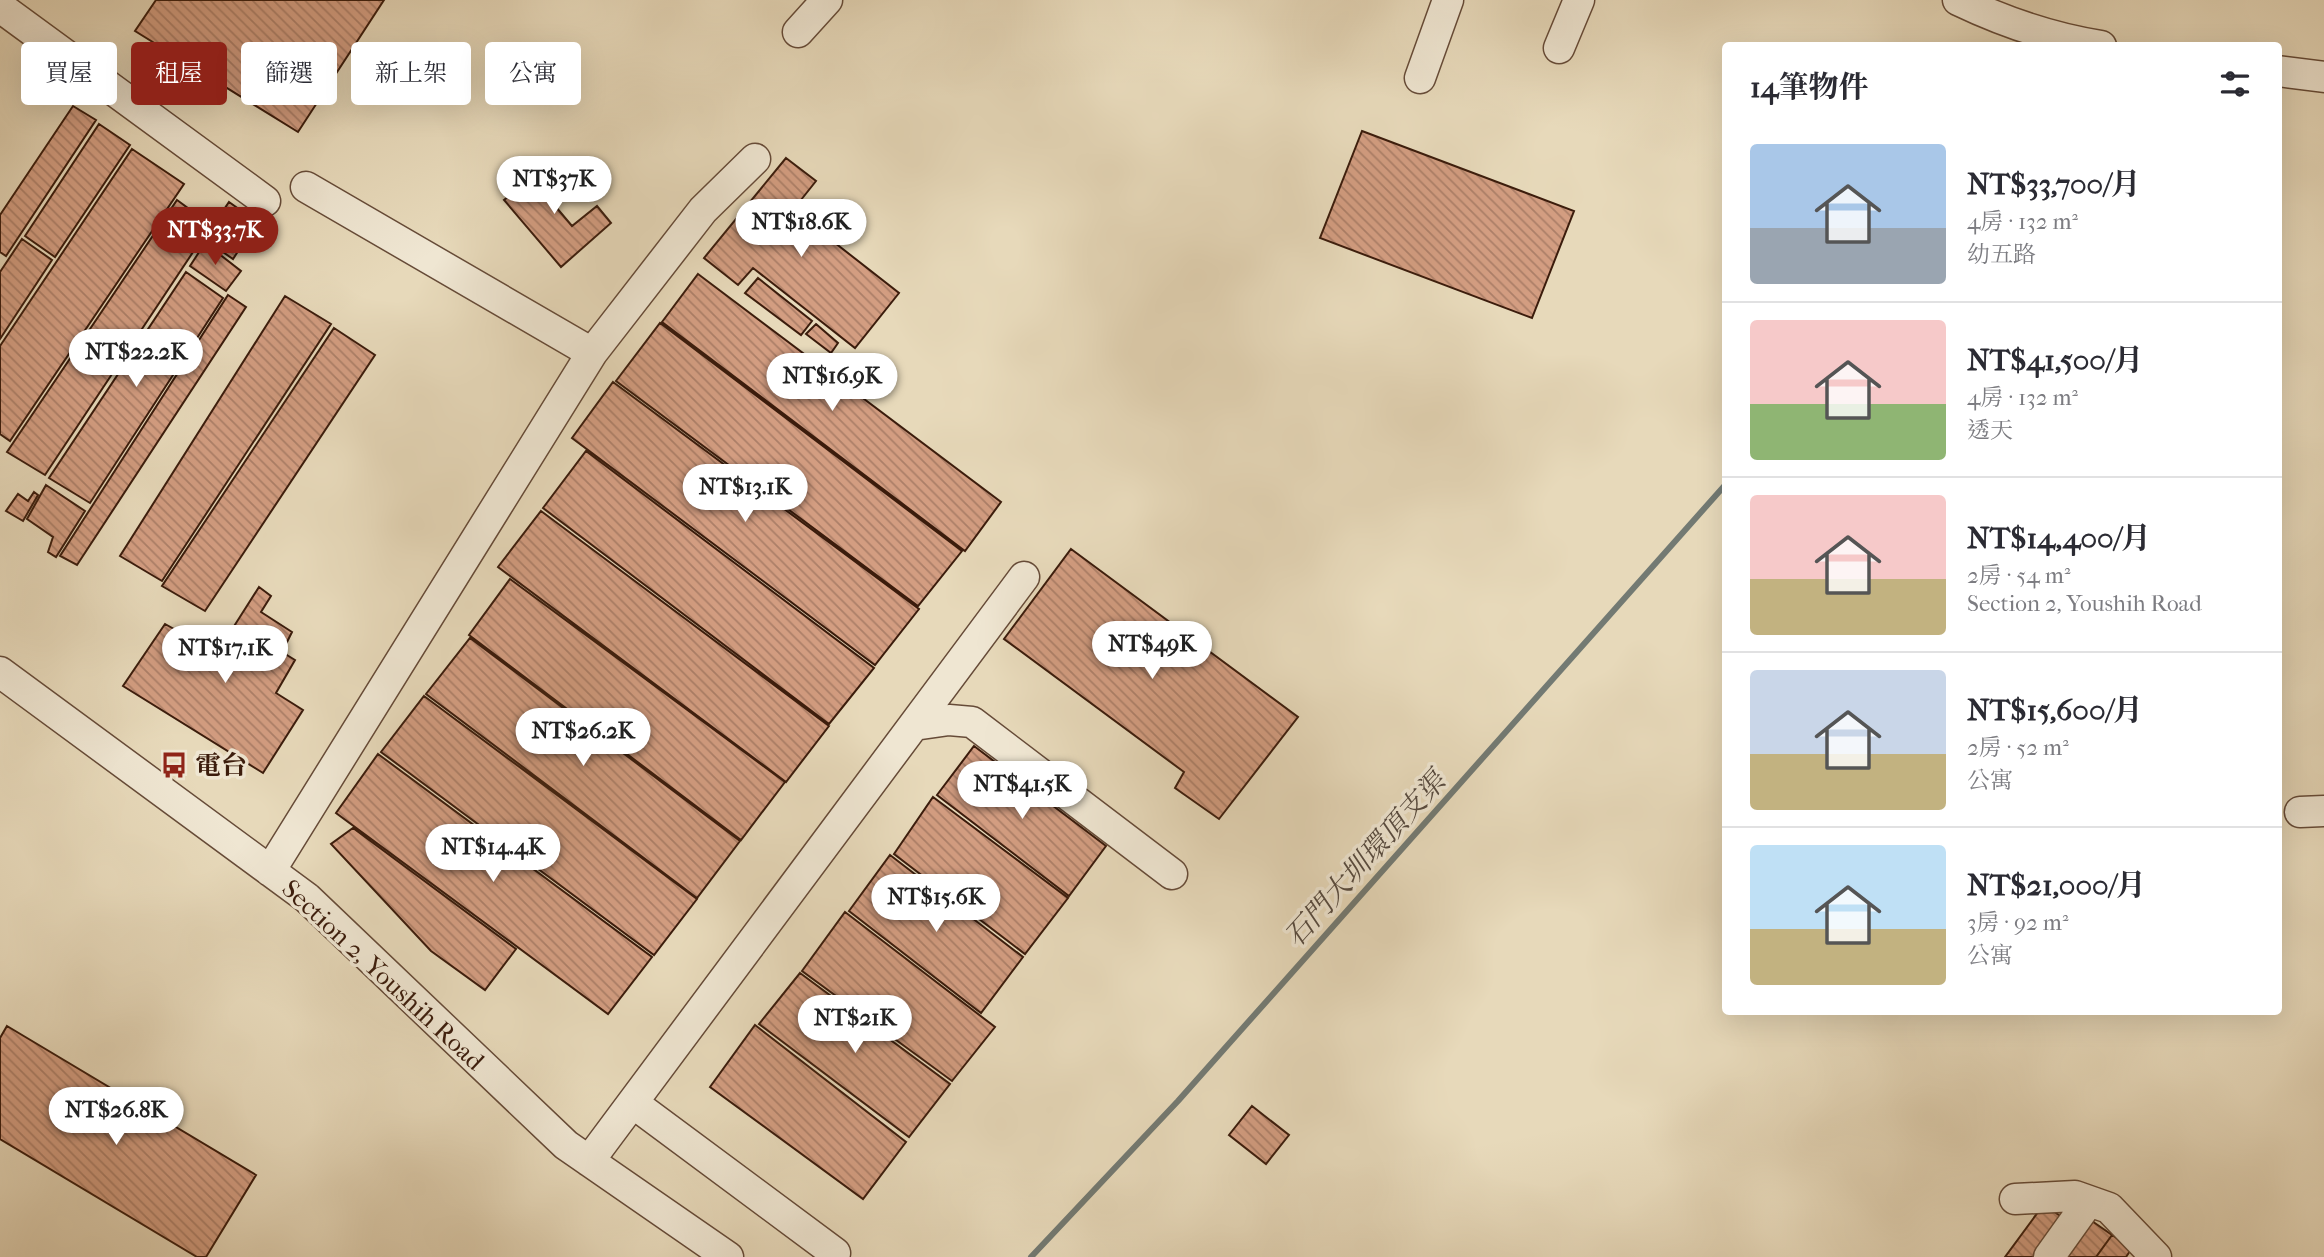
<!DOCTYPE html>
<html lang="zh-TW">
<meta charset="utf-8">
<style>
:root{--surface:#fff;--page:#f2f2f3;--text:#2b2b33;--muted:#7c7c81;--line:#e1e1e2;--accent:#8f2418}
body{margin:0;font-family:"IM FELL French Canon","Noto Serif TC",serif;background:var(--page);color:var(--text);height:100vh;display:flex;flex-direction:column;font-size:26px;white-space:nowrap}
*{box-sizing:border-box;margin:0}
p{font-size:23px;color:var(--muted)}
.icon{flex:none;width:38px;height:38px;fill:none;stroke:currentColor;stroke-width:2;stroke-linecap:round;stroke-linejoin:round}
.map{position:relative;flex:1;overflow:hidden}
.details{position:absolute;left:1722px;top:42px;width:560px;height:973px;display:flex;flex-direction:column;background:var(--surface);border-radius:7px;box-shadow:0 7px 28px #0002}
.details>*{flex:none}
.top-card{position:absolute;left:21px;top:42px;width:665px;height:63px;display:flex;gap:14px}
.price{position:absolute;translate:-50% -60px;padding:0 16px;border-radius:24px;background:#fff;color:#222;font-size:23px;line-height:46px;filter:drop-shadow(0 2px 4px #0008)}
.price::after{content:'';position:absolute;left:50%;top:42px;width:21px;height:16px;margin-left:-10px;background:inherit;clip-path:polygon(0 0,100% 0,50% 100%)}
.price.active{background:var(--accent);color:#fff}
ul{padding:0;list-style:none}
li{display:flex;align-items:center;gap:21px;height:175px;padding:0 28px}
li+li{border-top:2px solid var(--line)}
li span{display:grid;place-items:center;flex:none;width:196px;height:140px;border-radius:7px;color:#555}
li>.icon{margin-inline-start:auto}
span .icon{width:84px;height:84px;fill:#fffc;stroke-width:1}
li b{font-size:30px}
h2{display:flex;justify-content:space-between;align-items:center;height:84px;padding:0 28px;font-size:30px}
.tag{padding:0 24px;border-radius:7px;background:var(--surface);box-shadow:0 7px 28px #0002;font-size:24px;line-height:63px}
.tag.active{background:var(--accent);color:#fff}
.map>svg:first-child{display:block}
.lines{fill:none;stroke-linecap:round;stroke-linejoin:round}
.stream{stroke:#737a73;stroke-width:6}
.building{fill:url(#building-back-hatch);stroke:#3b1c0c;stroke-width:2}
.minor-casing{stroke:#664b38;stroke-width:33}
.minor{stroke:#efe6d2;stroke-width:30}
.labels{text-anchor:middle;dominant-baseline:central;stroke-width:7;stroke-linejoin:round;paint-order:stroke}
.poi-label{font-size:26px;font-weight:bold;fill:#3b1c0c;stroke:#efe6d2;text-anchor:start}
.street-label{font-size:26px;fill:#3b1c0c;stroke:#efe6d2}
.water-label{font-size:28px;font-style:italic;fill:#574b40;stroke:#efe6d2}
</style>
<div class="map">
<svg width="2324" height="1257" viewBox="0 0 2324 1257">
<defs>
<pattern id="building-back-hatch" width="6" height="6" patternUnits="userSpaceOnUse" patternTransform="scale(1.75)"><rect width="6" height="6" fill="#d39d81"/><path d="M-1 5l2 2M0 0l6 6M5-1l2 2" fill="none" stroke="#ac7f68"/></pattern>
</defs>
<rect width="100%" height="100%" fill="#e7d9ba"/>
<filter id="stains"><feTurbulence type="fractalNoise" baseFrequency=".00286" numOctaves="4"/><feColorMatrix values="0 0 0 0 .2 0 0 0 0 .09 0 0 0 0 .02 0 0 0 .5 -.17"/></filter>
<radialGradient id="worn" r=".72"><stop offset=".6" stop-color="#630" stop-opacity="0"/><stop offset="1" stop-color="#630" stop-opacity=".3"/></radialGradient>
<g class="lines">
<path class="stream" d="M1031 1257 1178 1101 1726 484"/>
</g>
<path class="building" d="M156 0H384L298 132 135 31Z
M73 106 96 120 6 256 0 252V215Z
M99 124 130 145 55 257 25 236Z
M1362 131 1574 211 1532 318 1320 238Z
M132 149 184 184 10 441 0 434V346Z
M786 158 816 181 793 210 899 293 855 348 753 268 738 285 704 258Z
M559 159 570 173 545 194 572 226 597 206 611 223 561 267 504 200Z
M177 200 211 225 45 475 7 452Z
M229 202 257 222 233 259 204 239Z
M22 239 52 260 0 339V272Z
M205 243 241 271 226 291 190 266Z
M186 272 223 298 90 503 49 478Z
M698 274 1001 502 965 551 662 322Z
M758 278 812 321 801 335 745 293Z
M228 295 246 307 77 565 60 556Z
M285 296 331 324 162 581 120 556Z
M660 323 962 551 918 606 616 381Z
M816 324 838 343 831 353 806 334Z
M334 328 375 355 205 611 162 586Z
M613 382 919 609 875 665 572 438Z
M586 451 874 668 829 724 543 508Z
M46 485 85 511 56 557 48 552 53 537 27 519Z
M34 492 38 495 23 521 6 511 18 494 28 501Z
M541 511 829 726 786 782 498 567Z
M1071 549 1298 717 1219 819 1175 788 1184 772 1004 639Z
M510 579 785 782 741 840 469 635Z
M259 587 271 596 261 612 292 632 282 652 295 660 276 693 303 710 263 773 123 686 165 624 217 653Z
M470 638 740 841 697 898 426 694Z
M424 696 697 899 654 955 381 752Z
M974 746 1106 846 1069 896 937 795Z
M378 754 652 957 608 1014 336 813Z
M933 797 1068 898 1025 954 894 854Z
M353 828 516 949 485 990 431 951 331 844Z
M890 855 1023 957 981 1013 849 911Z
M845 912 995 1027 952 1081 802 971Z
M800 973 950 1084 909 1137 759 1024Z
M755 1025 906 1142 863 1199 710 1087Z
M7 1026 256 1175 206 1257H197L0 1139V1038Z
M1252 1106 1289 1135 1266 1164 1229 1135Z
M2044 1204 2064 1219 2036 1257H2005Z
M2089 1219 2112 1235 2096 1257H2064Z
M2112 1235 2132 1248 2126 1257H2096Z"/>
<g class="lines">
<g class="minor-casing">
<path id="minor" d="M1958 0C2004 22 2050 38 2101 46
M0 7 265 201
M798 32 827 0
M1559 48 1579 0
M2278 71 2324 77
M1420 78 1448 0
M306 187 592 353
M0 672 307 898 566 1145 728 1257
M914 725 949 720 972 722 1172 874
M2300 812 2324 811
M270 871 592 353 703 210 755 159
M633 1103 835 1253
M589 1161 1024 577
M2015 1199 2075 1196 2109 1208 2156 1257
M2049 1257 2089 1201"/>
</g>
<use href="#minor" class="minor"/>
</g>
<defs>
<g id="bus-bare" transform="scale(2.1)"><path d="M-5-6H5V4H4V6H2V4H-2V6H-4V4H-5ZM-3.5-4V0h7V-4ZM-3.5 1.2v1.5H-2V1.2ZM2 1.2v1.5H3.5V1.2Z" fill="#8f2418" stroke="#efe6d2" stroke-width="2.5" paint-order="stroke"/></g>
</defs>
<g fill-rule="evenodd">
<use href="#bus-bare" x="174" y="765"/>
</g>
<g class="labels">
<g class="poi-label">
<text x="195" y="765">電台</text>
</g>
<g class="street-label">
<text transform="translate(383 975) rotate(43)">Section 2, Youshih Road</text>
</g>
<g class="water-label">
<text transform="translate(1365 859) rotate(-48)">石門大圳環頂支渠</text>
</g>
</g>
<rect width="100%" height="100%" filter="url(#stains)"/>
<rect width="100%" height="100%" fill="url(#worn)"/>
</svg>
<b class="price" style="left:554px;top:216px">NT$37K</b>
<b class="price" style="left:801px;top:259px">NT$18.6K</b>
<b class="price active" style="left:215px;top:267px">NT$33.7K</b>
<b class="price" style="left:136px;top:389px">NT$22.2K</b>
<b class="price" style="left:832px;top:413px">NT$16.9K</b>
<b class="price" style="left:745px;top:524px">NT$13.1K</b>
<b class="price" style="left:1152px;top:681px">NT$49K</b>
<b class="price" style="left:225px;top:685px">NT$17.1K</b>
<b class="price" style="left:583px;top:768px">NT$26.2K</b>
<b class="price" style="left:1022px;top:821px">NT$41.5K</b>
<b class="price" style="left:493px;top:884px">NT$14.4K</b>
<b class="price" style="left:936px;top:934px">NT$15.6K</b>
<b class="price" style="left:855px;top:1055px">NT$21K</b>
<b class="price" style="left:116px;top:1147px">NT$26.8K</b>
<div class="top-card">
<a class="tag">買屋</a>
<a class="tag active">租屋</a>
<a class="tag">篩選</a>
<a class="tag">新上架</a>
<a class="tag">公寓</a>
</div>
<section class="details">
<h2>14筆物件<svg class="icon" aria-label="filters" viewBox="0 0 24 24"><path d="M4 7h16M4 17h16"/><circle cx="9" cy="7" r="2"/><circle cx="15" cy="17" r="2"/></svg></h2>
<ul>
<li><span style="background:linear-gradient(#a9c7e8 60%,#9aa5b1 0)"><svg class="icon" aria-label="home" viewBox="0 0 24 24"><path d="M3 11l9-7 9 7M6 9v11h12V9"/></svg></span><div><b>NT$33,700/月</b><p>4房 · 132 m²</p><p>幼五路</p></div></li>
<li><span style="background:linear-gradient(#f6c9c9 60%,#8fb573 0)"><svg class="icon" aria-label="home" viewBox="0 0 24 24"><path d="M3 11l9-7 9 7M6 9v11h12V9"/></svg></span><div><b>NT$41,500/月</b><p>4房 · 132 m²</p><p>透天</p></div></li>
<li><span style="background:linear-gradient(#f6c9c9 60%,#c2b280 0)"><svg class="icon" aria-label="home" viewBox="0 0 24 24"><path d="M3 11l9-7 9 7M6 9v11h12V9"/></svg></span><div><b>NT$14,400/月</b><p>2房 · 54 m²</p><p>Section 2, Youshih Road</p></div></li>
<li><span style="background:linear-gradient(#c9d6e8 60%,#c2b280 0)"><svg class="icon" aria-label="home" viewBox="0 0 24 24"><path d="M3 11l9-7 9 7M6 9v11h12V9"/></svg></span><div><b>NT$15,600/月</b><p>2房 · 52 m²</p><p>公寓</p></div></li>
<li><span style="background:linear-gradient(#bfe0f5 60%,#c2b280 0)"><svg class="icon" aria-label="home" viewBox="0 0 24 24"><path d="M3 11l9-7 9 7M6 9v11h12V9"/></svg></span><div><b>NT$21,000/月</b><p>3房 · 92 m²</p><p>公寓</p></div></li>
</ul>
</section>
</div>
